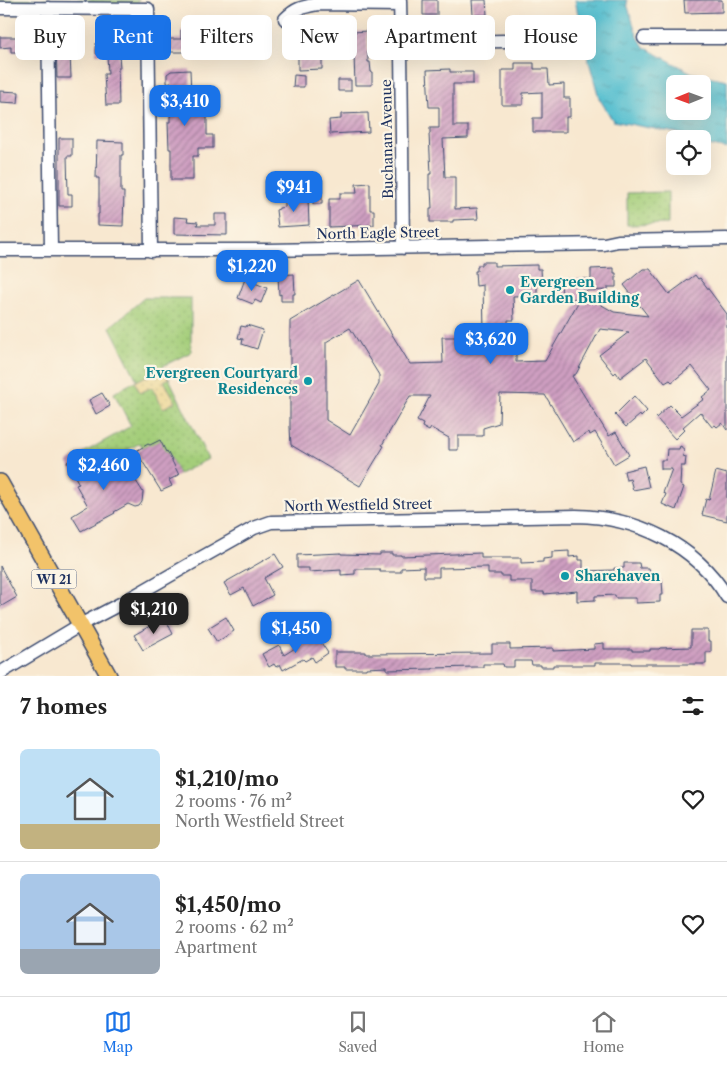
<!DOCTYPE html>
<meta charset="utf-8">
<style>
:root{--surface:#fff;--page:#f6f6f6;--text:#222;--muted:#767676;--line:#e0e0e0;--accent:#1a73e8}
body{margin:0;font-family:"Libre Caslon Text",serif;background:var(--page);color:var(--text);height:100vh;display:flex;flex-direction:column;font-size:19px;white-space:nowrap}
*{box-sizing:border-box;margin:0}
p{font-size:16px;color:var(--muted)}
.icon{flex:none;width:28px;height:28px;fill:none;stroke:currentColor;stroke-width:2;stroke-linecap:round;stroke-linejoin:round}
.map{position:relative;height:676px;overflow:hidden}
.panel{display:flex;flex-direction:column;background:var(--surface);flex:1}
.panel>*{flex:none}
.guide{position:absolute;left:15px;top:15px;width:698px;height:45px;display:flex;gap:10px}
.needle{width:32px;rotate:269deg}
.controls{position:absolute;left:666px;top:75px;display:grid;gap:10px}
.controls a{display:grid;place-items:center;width:45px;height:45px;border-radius:8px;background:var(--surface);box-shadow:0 5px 20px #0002;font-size:25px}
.price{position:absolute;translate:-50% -42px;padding:0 11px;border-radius:10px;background:var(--accent);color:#fff;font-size:16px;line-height:32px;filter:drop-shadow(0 1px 2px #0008)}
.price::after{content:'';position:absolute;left:50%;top:30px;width:15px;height:11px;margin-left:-8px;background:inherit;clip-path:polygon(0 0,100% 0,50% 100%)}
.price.active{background:#222;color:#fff}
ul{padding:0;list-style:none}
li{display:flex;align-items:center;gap:15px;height:125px;padding:0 20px}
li+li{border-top:1px solid var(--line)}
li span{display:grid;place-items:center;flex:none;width:140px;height:100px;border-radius:8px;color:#555}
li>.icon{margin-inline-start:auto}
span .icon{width:60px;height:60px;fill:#fffc;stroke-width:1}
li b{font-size:21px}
h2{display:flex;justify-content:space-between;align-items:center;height:60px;padding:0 20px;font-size:21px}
.chip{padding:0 18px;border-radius:8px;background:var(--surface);box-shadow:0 5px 20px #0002;font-size:18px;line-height:45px}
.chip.active{background:var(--accent);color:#fff}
.dock{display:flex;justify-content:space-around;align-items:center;height:70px;border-top:1px solid var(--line);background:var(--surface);font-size:14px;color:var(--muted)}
.dock a{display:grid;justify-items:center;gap:2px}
.dock .active{color:var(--accent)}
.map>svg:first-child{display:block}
.green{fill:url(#green-dots);stroke:#607e6c}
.sand{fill:url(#sand-dots);stroke:#84847e}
.water{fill:url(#water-ripples);stroke:#377696;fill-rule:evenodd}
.building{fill:url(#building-hatch);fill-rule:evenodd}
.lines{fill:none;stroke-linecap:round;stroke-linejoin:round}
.minor-casing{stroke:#3c4b6f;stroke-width:15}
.major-casing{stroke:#3c4b6f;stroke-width:18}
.minor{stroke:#fff;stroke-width:12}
.major{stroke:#f2c36a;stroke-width:15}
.culture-dot{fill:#0f9aa8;stroke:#fcf5e5;stroke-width:2}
.labels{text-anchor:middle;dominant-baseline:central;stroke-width:4.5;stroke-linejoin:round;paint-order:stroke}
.shield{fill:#fcf5e5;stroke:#5e6a86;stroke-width:1}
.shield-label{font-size:12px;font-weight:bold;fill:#1b2f5e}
.street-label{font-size:14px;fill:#1b2f5e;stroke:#fcf5e5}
.culture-label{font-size:14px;font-weight:bold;fill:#0d838f;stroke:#fcf5e5;text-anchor:start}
</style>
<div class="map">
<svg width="727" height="676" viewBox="0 0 727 676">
<defs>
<pattern id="green-dots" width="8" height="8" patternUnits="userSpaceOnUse" patternTransform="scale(1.25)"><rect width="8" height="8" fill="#a4ce7a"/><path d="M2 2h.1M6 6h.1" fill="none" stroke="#8db16c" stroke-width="1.8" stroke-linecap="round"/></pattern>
<pattern id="sand-dots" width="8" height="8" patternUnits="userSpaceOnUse" patternTransform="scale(1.25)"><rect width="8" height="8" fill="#eeda9e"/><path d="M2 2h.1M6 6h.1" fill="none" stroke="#ccbb8a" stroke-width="1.8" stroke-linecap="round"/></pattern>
<pattern id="water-ripples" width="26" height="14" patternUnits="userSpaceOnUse" patternTransform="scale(1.25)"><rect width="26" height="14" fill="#53becf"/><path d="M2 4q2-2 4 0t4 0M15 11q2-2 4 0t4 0" fill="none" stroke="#449bab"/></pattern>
<pattern id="building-hatch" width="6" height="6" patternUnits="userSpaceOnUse" patternTransform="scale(1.25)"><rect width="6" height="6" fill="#cf9fc1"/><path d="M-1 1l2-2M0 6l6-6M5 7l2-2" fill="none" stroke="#a782a0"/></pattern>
</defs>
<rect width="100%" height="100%" fill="#fcf5e5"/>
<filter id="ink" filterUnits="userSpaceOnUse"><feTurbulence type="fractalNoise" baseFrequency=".02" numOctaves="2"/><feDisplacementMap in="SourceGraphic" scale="10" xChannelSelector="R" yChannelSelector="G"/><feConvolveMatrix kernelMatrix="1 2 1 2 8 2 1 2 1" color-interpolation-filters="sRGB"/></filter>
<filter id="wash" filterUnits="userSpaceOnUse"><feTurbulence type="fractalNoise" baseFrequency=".0096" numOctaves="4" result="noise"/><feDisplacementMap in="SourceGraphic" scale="20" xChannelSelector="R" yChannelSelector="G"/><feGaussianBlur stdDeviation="1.12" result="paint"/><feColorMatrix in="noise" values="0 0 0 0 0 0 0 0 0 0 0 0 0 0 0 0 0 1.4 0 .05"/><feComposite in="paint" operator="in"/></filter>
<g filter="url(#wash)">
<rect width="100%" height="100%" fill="#f8e8d0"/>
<path class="green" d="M0 0H139L132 9 0 8Z
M668 192V224L627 225V193Z
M144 298H191V352L163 366 208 459 179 474 167 451 166 452 150 445H148L143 448 140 443 92 470 83 453 131 426 114 393 137 380 110 327Z"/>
<path class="sand" d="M163 367 169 378 164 381 176 402 163 408 152 387 140 393 135 382Z"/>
<path class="water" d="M575 0H627V4L637 35 644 47 692 73 727 80V149L708 145 703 138 613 121 599 98 585 47ZM675 84H702V111H675Z"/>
<g id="blocks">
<path class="building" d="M423 0H437V15H423Z
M472 0H486L487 15H473Z
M684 0H722V12L685 13Z
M237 26 261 44 251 57 240 49 237 54 224 44Z
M181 30H195V36H198V52H170V39H181Z
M367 31 368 62H370L371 72H372V85H355L354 54H353V44H326V34L353 33V32Z
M63 32H72L73 53H70L71 78H57L56 35H64Z
M121 34V53L119 54 120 68H118L119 105H106L104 74H108L107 54H96V43H102V35Z
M26 36H36L35 52H11V47L0 48V37H26Z
M221 44 222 57H201V45Z
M298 54H322V69L298 70Z
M515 63H534V69H548L549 85 564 84V98H570V117H566V132H533V118H542V92L523 93V105H502V70H515Z
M450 69V72H473V84H453V126H468V138L443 139 445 177H455V209L477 208 478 219 453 220V222H430V208H432L431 189H429V174H431L429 134H430V128H439V107H429L427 70Z
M190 70 191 94H194V111H207V135H213V148H198V156H193V180H171V149H169L168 122H170V116H172L171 85V82L167 83V74L171 71Z
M294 75 304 76V87H293Z
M338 80H351V91H338Z
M0 91 19 92 18 103 0 102Z
M368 113 369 132 330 134 329 120 341 119V114Z
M59 138H72V156H67L68 194H72V206H59Z
M97 141 123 142V155H121V192H124L123 226 98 225V214H99V178H96Z
M370 183V210H374V225L329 227V199H340V193H357L356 184Z
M313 193H322V204H313Z
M285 197H308L309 225 278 227 276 210 279 209V208L285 207Z
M215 214H227V235L174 234V217L188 218 187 221 198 222 197 225H215Z
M482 262H494V266L537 265V269H541L542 285H537V295L513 296 514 320H508V337H516V362L545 361 580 299 561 298 562 278 591 279V269L614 268V273H616V287H608V290L577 291 614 312 648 316 624 285 643 269H650L669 294 695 275 698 279 700 278 727 314V430L722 423 717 427 715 425 712 427 700 412 683 427 685 429 675 439 656 418 670 405 681 416 704 399 702 397 711 390 692 366 672 382 670 380 665 383 646 358 620 378 616 372 614 374 599 355 629 332 600 329 576 374 572 376 609 436 616 432 629 455 614 464 595 432 590 435 589 432 573 442 545 395 500 394 499 423 483 428V436H458V450H449V438L431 428 429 431 422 427 423 424 417 421 430 396H410L382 445 384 446 360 486 291 445 290 427V321L359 280 410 364 443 363 442 337H467V332L484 331 483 285 476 286 475 271H477V267H478V265H482ZM350 328 379 375V384L350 435 326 420V342Z
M294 274 295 294H293V301H281V294L279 295 278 275Z
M245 279 267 288 261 303 255 300 253 304 238 298Z
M247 325 263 330 257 349 242 344 243 339 238 338 241 326 246 327Z
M102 393 110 406 96 414 89 400Z
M634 396 647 411 641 417 640 415 626 427 615 415Z
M160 440 166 452 167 451 179 475 169 480 172 486 161 491 136 451 148 444 150 445Z
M680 446 682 447V449H684L683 456 686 457 685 466H681L680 485 684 487 676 510 662 504 666 494 663 493 672 469H661V460H666L667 449H679Z
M83 453 95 474 122 459 143 492 142 502 139 506 135 507 128 504 114 512 115 513 81 531 72 516 88 506 76 485 79 484 67 462Z
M644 466 649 487 633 490 630 479 626 480 624 471Z
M716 471 727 474V521L702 515 706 499 709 500Z
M569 551V557L579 556V560H583V571L614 570V568H624V563H639L640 568H649L650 572H654V575H659V581H662L663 595H660V602L636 603V598H616L615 595 595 596V600L577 601V591L544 594V592H532V581H509V576H501V574H488V567L439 568V577H424V567L401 568V572H380V569H355V574L341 575V570L309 572V568H297V555L341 553V554L380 555V553H392V555H401V556L481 553V558H521V563L543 562V559L552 558V552Z
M275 554 283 567 264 578 273 595 253 606 244 588 231 595 224 583Z
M0 566 17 597 0 607Z
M226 617 234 631 217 642 208 628Z
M166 620 173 634 143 650 134 635 157 622 158 624Z
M691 630H708V641H711V652H706V664H631V663H595V665H553V667H541V665H532L531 661H514V667H504L503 664H483V667H474L433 668V669L387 670V667L366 668V669H345V667H335V652H366V654L492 653V644H510V649L553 648V651L594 649V644L604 643V649H632V651H650V649H659L660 648 691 647Z
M316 635 328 653 315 662 312 657 305 661 303 659 283 670 280 664 276 667 274 664 269 667 262 654 279 645 284 655Z"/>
</g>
</g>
<g filter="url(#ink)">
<use href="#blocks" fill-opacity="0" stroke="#3c4b6f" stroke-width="1"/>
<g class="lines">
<g class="minor-casing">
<path id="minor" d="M400 0C402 82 402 165 403 248
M0 8 148 9 151 251
M48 8 51 250
M285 19C296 8 303 7 318 4L400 5
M644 38H727
M402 43 505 41
M0 250H268L604 244 618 241 727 239
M0 673 80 625 122 603 190 564 254 528 271 522 576 516C636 517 695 544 727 597"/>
</g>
<g class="major-casing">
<path id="major" d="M0 482 109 676"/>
</g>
<use href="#minor" class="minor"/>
<use href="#major" class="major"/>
</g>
</g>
<g class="culture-dot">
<circle cx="510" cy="290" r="5"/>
<circle cx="308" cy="381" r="5"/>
<circle cx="565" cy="576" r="5"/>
</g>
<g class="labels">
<rect class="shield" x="31.5" y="569.5" width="45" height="19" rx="4"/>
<g class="shield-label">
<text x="54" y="579">WI 21</text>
</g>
<g class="street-label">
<text transform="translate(387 139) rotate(-91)">Buchanan Avenue</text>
<text transform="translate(378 233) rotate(-1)">North Eagle Street</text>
<text transform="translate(358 505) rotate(-1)">North Westfield Street</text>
</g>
<g class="culture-label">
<text x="520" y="282">Evergreen<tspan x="520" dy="16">Garden Building</tspan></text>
<text x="298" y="373" text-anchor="end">Evergreen Courtyard<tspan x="298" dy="16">Residences</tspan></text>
<text x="575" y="576">Sharehaven</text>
</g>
</g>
</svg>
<div class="controls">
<a><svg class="needle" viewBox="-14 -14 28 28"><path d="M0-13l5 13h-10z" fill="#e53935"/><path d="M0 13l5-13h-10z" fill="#767676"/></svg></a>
<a><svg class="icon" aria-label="locate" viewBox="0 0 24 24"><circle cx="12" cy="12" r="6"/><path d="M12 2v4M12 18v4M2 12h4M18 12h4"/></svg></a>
</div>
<b class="price" style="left:185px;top:127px">$3,410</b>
<b class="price" style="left:294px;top:213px">$941</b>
<b class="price" style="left:252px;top:292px">$1,220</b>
<b class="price" style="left:491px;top:365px">$3,620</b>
<b class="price" style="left:104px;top:491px">$2,460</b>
<b class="price active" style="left:154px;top:635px">$1,210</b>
<b class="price" style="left:296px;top:654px">$1,450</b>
<div class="guide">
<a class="chip">Buy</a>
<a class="chip active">Rent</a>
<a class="chip">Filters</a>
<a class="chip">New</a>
<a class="chip">Apartment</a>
<a class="chip">House</a>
</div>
</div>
<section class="panel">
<h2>7 homes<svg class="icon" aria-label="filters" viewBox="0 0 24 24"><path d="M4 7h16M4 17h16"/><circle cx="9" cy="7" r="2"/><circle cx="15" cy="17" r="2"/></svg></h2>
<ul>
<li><span style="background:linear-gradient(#bfe0f5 75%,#c2b280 0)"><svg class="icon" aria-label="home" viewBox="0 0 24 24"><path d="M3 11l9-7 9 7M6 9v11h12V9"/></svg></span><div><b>$1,210/mo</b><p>2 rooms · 76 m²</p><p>North Westfield Street</p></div><svg class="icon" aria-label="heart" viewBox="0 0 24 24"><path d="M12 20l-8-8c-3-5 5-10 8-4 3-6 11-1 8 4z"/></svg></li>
<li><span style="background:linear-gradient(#a9c7e8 75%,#9aa5b1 0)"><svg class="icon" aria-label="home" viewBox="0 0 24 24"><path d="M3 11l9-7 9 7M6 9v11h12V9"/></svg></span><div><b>$1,450/mo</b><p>2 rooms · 62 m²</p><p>Apartment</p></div><svg class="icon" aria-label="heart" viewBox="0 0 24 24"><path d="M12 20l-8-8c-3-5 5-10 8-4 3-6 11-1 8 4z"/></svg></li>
</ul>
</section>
<nav class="dock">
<a class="active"><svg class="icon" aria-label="map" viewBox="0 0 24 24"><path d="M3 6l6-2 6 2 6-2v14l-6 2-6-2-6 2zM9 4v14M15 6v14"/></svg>Map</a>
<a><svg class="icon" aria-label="saved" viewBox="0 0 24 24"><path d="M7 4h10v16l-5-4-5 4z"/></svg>Saved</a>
<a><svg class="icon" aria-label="home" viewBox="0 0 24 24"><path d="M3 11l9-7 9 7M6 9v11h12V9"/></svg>Home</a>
</nav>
